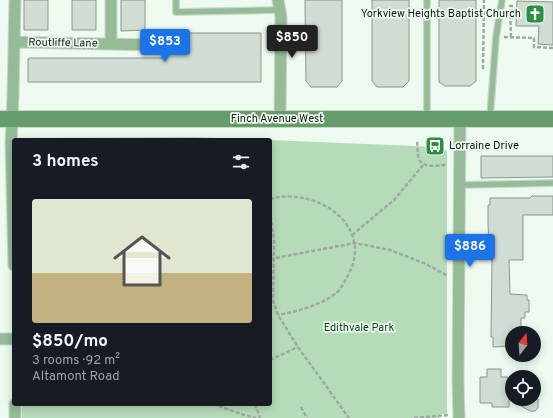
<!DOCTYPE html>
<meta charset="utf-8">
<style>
:root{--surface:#171b24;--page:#20242c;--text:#f1f3f6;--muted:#9ea1a6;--line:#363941;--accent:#1a73e8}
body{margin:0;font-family:Overpass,sans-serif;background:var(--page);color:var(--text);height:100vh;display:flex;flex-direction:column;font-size:15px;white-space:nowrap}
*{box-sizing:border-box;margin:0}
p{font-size:13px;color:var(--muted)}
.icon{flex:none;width:22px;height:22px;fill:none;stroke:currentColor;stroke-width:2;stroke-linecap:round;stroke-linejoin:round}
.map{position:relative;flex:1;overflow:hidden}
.drawer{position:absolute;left:12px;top:138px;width:260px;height:268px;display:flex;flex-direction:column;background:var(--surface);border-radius:4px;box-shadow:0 2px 10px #0003}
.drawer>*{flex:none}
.needle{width:26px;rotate:17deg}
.controls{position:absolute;left:505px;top:326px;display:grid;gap:8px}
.controls a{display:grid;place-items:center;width:36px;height:36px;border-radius:50%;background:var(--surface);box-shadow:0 2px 10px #0003;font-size:20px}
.price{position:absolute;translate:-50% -34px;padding:0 9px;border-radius:4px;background:var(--accent);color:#fff;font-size:13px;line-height:26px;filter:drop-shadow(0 1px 2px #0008)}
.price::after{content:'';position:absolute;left:50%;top:24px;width:12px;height:9px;margin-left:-6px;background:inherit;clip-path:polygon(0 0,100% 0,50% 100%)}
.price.selected{background:#222;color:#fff}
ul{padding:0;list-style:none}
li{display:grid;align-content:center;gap:8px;height:212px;padding:0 20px}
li+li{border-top:1px solid var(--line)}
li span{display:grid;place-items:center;height:124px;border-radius:4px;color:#555}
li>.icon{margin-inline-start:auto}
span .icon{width:72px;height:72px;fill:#fffc;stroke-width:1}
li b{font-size:17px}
h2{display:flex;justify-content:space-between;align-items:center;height:48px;padding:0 20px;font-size:17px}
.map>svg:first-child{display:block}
.green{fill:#b5dbb8}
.building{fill:#d1ddd2;stroke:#8b968c}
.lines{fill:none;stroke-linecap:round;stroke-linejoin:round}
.lane-casing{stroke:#cbd6cc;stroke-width:8}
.street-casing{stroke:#cbd6cc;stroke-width:13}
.secondary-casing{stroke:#cbd6cc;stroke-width:18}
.path{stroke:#a0a9a1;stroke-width:2.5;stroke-dasharray:4 2;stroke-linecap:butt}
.lane{stroke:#95bb98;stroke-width:5.5}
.street{stroke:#95bb98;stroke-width:11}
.secondary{stroke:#649d6a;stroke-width:16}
.labels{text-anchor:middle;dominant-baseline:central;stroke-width:3.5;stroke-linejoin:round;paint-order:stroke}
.poi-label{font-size:11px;fill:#131713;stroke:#eefaef;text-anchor:end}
.street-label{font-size:11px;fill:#131713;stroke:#eefaef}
.park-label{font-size:11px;fill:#0c4219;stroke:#eefaef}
</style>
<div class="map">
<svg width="553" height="418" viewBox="0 0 553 418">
<rect width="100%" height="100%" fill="#eefaef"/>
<path class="green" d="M194 137 259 140H23V138Z
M270 140 438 147 446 150 447 154V414H440L439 418H22V404H270Z"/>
<path class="building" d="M24 0H48V30H24Z
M72 0H96V30H72Z
M121 0H145V30L121 31Z
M305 0H342V81L337 87H311L306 81Z
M372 0H409V81L403 87H377L372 81Z
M439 0H476V81L470 86H445L439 82Z
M517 1 553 2V45L538 44 539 26H516Z
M164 33H261V82H28V59L30 58H164Z
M481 156H553V177L481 178Z
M532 196H553V215H523V260H509L510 294 527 295V300H529V312H525V318H521V333H512V346L493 347V337H491L492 260H491V251H489L488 223V205H490V198H530Z
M487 369H501V377H508V395H509V399H538V408L535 411H530L509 399V407H492V403H480V377H487Z"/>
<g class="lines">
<g class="lane-casing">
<path id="lane" d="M176 0V12L279 10
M427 117V0
M490 117 496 37 502 0
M459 185 553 183"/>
</g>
<g class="street-casing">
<path id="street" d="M278 0 281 17 280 119
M14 42 152 45
M111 43V0
M14 265 11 143 13 96 15 0
M0 339H14
M15 404V418
M459 418 458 381 460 119"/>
</g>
<g class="secondary-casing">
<path id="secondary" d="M0 119H553"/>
</g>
<path class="path" d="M504 37 534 38V47L553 48
M511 37 510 6H515
M483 69 484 0
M417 142C418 147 417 154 419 159 423 169 439 165 447 165
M270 199C316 186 377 226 347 277 344 282 340 291 335 294 318 306 298 311 278 315
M270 210 274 240 273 301 278 315 298 347 349 418
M352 235 394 200 424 164
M270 259 355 243 390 250 426 264 448 276
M270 360 298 347
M213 404 241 414 256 418
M255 404 260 418
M301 407 307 418
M414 418 449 415"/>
<use href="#lane" class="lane"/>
<use href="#street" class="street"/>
<use href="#secondary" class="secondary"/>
</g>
<defs>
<g id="church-square" transform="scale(1)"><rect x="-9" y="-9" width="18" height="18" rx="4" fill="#2e8e42" stroke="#eefaef"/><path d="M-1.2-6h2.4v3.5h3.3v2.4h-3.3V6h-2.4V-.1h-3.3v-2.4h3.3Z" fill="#fff"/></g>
<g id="bus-square" transform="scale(1)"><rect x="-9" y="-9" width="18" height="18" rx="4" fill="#2e8e42" stroke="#eefaef"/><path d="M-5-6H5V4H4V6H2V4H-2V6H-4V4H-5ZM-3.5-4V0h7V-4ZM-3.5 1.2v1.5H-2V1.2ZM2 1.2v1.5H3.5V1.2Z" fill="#fff"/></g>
</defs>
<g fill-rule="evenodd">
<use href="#church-square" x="535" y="14"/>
<use href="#bus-square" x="435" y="146"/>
</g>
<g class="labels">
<g class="poi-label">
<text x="521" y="14">Yorkview Heights Baptist Church</text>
<text x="449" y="146" text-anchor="start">Lorraine Drive</text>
</g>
<g class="street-label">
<text transform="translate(63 43) rotate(1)">Routliffe Lane</text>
<text x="277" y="119">Finch Avenue West</text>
</g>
<g class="park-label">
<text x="359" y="328">Edithvale Park</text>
</g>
</g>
</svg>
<div class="controls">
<a><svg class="needle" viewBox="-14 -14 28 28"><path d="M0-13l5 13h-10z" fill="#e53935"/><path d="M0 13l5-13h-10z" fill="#9ea1a6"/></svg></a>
<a><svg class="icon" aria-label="locate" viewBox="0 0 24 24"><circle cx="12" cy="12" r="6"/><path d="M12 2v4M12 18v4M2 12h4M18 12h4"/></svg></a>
</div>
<b class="price selected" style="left:292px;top:59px">$850</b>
<b class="price" style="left:165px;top:63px">$853</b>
<b class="price" style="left:470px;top:268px">$886</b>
<section class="drawer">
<h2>3 homes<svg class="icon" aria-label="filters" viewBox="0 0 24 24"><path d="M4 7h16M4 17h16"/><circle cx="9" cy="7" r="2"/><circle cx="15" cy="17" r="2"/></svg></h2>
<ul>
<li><span style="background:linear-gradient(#dfe7d0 60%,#c2b280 0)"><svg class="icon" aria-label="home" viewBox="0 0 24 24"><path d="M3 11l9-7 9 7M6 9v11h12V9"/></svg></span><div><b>$850/mo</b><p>3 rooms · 92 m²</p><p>Altamont Road</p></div></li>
</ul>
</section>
</div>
